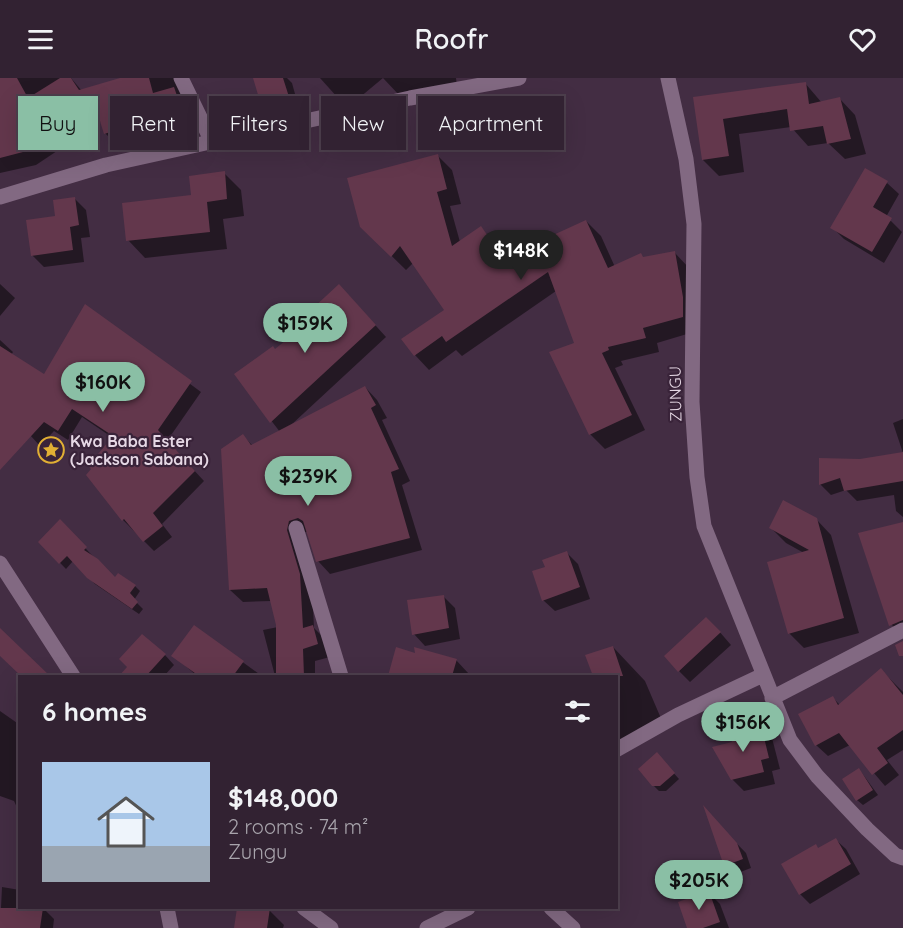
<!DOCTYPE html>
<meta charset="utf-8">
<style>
:root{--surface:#322232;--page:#3a2a3a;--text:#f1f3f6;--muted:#a8a4ac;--line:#4d3f4d;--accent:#8abfa5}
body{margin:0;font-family:Quicksand,sans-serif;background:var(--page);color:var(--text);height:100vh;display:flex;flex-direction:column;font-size:22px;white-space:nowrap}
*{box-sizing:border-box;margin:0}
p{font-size:20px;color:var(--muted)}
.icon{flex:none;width:33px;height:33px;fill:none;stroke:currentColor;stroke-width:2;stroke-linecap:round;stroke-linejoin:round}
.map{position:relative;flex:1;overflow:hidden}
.side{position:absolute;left:18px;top:597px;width:600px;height:234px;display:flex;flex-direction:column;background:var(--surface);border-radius:0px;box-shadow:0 6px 24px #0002,0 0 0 2px var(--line)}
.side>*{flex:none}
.banner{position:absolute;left:18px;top:18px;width:600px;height:54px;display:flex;gap:12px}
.price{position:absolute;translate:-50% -51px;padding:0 14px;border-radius:21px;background:var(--accent);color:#111;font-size:20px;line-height:39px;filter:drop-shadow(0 2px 3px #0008)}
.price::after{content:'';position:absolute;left:50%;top:36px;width:18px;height:14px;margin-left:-9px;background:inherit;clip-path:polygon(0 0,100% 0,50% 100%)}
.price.active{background:#222;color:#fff}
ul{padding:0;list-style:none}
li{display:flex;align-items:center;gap:18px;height:150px;padding:0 24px}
li span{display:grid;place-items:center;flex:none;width:168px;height:120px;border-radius:0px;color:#555}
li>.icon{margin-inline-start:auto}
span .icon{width:72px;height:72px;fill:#fffc;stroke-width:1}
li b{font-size:26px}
h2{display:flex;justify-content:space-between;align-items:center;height:72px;padding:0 24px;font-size:26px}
.pill{padding:0 21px;border-radius:0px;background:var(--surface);box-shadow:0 6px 24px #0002,0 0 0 2px var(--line);font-size:21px;line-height:54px}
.pill.active{background:var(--accent);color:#111}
header{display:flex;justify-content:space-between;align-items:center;height:78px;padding:0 24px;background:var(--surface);font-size:27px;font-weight:600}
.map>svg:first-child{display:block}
.shadow{fill:#0007}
.building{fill:#63374c}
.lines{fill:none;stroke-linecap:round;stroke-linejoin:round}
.minor{stroke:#826982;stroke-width:15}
.tertiary{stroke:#826982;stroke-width:15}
.labels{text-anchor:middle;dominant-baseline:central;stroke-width:4.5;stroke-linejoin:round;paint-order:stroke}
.street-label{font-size:16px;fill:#e6d8e5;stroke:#392339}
.poi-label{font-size:16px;font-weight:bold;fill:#e6d8e5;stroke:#392339;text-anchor:start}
</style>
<header><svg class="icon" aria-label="menu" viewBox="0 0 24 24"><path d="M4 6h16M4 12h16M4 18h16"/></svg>Roofr<svg class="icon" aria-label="heart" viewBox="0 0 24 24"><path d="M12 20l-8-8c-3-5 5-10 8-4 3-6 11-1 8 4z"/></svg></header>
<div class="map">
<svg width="903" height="850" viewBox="0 0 903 850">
<rect width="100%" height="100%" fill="#432d43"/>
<path class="shadow" d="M0 0H71L82 13 125 0H181L199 60 173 68 161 56 118 68 105 55 102 43 36 87 0 95Z
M257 0H287L292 5 300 34 275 41 263 29Z
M320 0H456L457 8 399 17 383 0 347 30Z
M805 5 822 25 839 20 855 37 866 76 845 81 828 65 808 68 791 49 739 56 744 94 719 98 703 82 695 20Z
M437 77 452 92 461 126 450 128 460 164 481 150 506 180 586 143 601 158 615 189 675 175 689 190 697 253 657 265 659 274 621 283 623 287 615 290 645 352 605 371 590 356 576 265 556 213 462 278 456 272 429 292 415 277 446 232 413 185 406 192 361 148Z
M224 95 241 112 244 138 223 141 227 171 145 180 128 162Z
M887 105 899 116 882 146 891 143 902 154 884 185 844 161 832 149Z
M75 121 86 132 90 159 81 160 84 184 44 189 32 177 57 140Z
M0 206 15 220 0 238Z
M349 218 386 259 290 348 365 309 377 322 387 340 382 342 410 403 402 407 422 472 330 496 318 483 308 453 301 456 312 509 314 550 325 561 330 579 315 583V598H275L263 552 278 549 271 523 243 524 230 512 243 358 253 368 280 354 236 297 276 273Z
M86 229 201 314 167 363 204 403 162 446 172 459 154 473 123 442 88 397 113 360 82 339 68 362 54 353 40 368 0 324V262L13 274 11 277 45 298Z
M903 341V439L896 433 894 417 857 423 846 412 831 417 820 406 860 382 903 375 893 345Z
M816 441 831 457 859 555 804 570 789 555 804 475 786 465 770 449Z
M60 443 115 502 135 508 140 513 134 522 143 531 139 536 95 506 73 483 66 491 40 464Z
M903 446V558L889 544Z
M567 475 578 486 590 521 555 533 543 522 546 490Z
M443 518 455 530 460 561 425 568 414 556Z
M194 549 262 598H197L173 577Z
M718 552 731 567 690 604 679 593Z
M613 569 645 603 666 652 616 672V598H594L587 578Z
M165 577 174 587 164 598H121L129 589Z
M456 582 469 596 480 598H393L390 596Z
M881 592 903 614V672L887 682 899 697 885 708 850 667 828 678 816 667 833 620 840 627Z
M0 633 20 647V736L14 723 0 718Z
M761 649 772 660 780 691 772 693 775 706 744 713 732 701 734 665Z
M662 682 679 701 666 713H659L653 707Z
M859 691 878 717 863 727 857 722Z
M706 734 746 775 751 790 735 796 726 787Z
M836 762 846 771 860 796 810 826 800 816 819 771Z
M2 809 20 812V830H43L54 841 53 850H0Z
M708 814 720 826 729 850H689Z
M239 830 269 832 284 847 283 850H236Z"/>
<path class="building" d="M0 0H17L28 20 60 0H71L79 12 120 0H149L153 15 174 9 187 47 158 56 154 41 104 56 95 27 23 74 0 80Z
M253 0H283L290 22 262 30Z
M806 4 809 26 840 19 851 61 827 66 823 48 790 53 787 31 723 41 729 78 702 82 693 19Z
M438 76 447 111 437 114 452 168 481 148 503 180 586 142 608 190 641 175 643 179 675 173 683 219V239L643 250 646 260 608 269 609 272 602 275 632 337 589 357 549 274 574 265 548 194 446 264 442 258 414 278 401 261 444 232 400 168 391 179 360 149 347 100Z
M865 90 888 103 873 129 892 140 872 174 830 150Z
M225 93 227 121 207 124 210 154 126 163 122 125 191 117 189 98Z
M75 119 79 147 70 149 73 172 31 178 26 142 55 138 53 122Z
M339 206 376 247 270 345 234 296 273 268 275 271 317 237 312 231Z
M85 226 192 303 158 352 195 393 153 435 163 448 143 464 124 441 122 443 86 397 91 391 88 388 113 358 72 331 58 353 44 344 0 392V268L44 296Z
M365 308 376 327 371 330 399 391 391 394 410 460 316 484 303 443 298 440 289 443 287 452 300 496 303 550 313 547 318 566 303 571 304 598H276V547L267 510 229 512 221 371 243 356 251 367Z
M903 374V403L844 413 840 400 819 407V380L860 381Z
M783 422 817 440 844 540 788 556 767 484 809 472 769 450Z
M60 441 87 469 84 472 98 481 115 499 118 495 136 507 130 515 138 524 132 531 87 500 67 478 59 486 38 464Z
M903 444V542L889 548 858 455Z
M567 473 580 509 542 523 532 493 545 489 542 482Z
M444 517 449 550 412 557 407 522Z
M706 539 721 554 678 594 664 578Z
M194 547 244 583 233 598H199L171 578Z
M0 550 50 598H21L0 578Z
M142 556 166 576 146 598H119L127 589 119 581Z
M903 563V578H899L895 567Z
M613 568 623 598H593L585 577Z
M396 569 415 575 414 569 457 581 452 598H388Z
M881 590 903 617V652L877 670 888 685 872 697 839 655 815 668 798 636 833 618 838 627Z
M761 647 769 680 761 682 764 694 731 702 712 669 732 664 729 654Z
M657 674 675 695 660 708H652L638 691Z
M859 690 873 712 856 723 842 701Z
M703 727 737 765 743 781 724 788Z
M836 760 851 786 799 817 781 786 816 766 818 770Z
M709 813 720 844 703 850H687L678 824Z
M0 830H43L40 850H0Z
M237 830H270L267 850H234Z"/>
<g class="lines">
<path class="minor" d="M181 0 212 64
M668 0 686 81 694 146 692 324 697 399 704 448 790 662 817 698 867 751 895 777 903 780
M296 450 341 598
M772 620 903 552
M616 672 678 637 763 597
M304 830 331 850
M551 830 573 850
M427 850 468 830"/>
<path class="tertiary" d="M0 119 106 87 410 20 519 0
M0 485 73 598
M167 830 171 850"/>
</g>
<defs>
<g id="sight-ring" transform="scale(1.35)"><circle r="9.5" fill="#392339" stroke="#e1af34" stroke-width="1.5"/><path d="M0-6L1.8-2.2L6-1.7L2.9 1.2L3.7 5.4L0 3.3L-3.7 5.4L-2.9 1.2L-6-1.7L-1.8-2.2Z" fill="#e1af34"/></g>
</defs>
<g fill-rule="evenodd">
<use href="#sight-ring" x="51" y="372"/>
</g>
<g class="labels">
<g class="street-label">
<text transform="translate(675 316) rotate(-91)">ZUNGU</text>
</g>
<g class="poi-label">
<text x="70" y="363">Kwa Baba Ester<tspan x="70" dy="18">(Jackson Sabana)</tspan></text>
</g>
</g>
</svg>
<b class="price active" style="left:521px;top:203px">$148K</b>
<b class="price" style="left:305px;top:276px">$159K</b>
<b class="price" style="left:103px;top:335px">$160K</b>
<b class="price" style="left:308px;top:429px">$239K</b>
<b class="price" style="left:743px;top:675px">$156K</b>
<b class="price" style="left:699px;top:833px">$205K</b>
<div class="banner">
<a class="pill active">Buy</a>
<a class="pill">Rent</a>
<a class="pill">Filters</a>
<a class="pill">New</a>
<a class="pill">Apartment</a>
</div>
<section class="side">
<h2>6 homes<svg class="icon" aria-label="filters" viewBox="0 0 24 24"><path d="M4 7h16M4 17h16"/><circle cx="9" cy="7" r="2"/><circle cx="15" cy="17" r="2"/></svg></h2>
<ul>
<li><span style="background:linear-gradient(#a9c7e8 70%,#9aa5b1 0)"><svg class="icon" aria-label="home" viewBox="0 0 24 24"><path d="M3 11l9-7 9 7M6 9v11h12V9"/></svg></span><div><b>$148,000</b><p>2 rooms · 74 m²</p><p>Zungu</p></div></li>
</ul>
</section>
</div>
